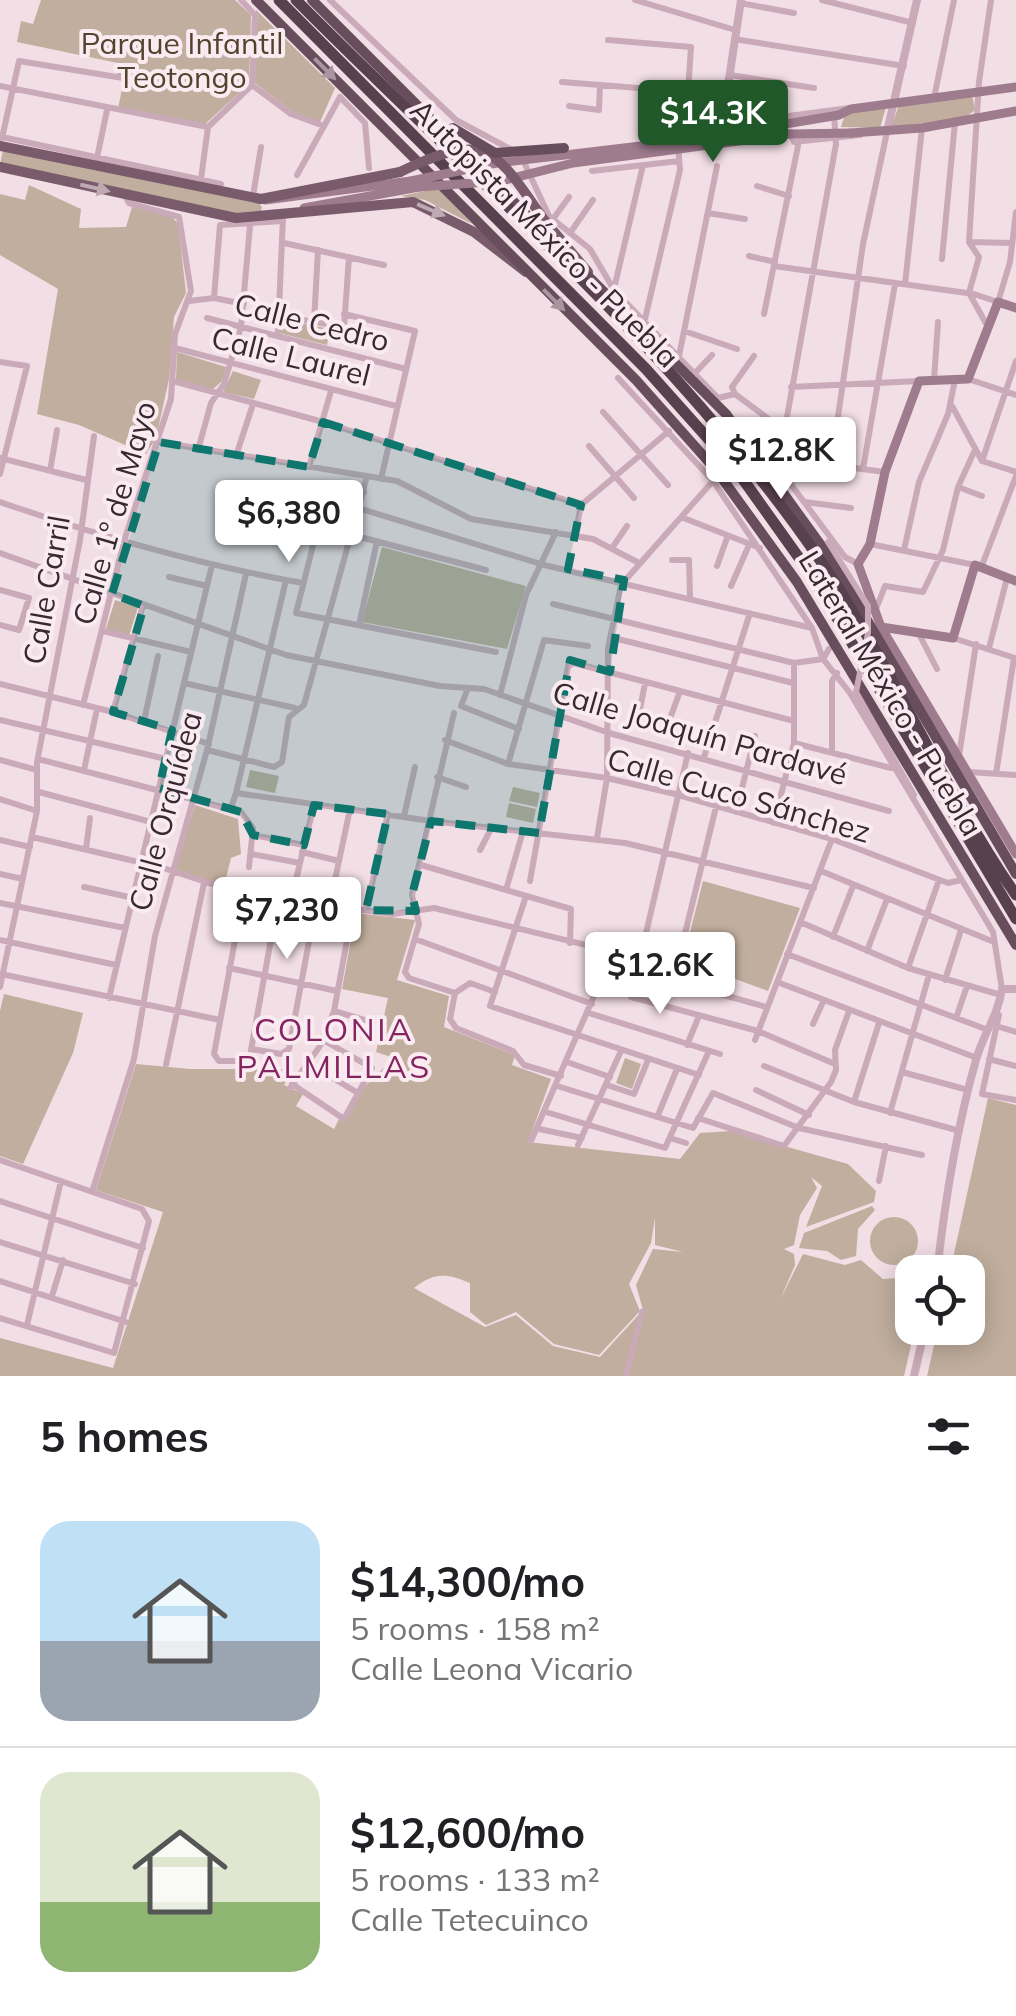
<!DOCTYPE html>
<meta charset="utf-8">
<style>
:root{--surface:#fff;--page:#f2f2f2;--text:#202124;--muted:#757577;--line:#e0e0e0;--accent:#20582a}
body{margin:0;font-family:Mulish,sans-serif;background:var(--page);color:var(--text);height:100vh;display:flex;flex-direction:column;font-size:38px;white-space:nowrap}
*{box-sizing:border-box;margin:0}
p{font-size:32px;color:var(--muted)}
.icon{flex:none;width:55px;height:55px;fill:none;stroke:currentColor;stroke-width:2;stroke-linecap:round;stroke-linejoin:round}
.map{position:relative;height:1376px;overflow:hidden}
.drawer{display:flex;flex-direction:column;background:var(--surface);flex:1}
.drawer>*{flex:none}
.tools{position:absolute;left:895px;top:1255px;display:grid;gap:20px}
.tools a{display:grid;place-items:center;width:90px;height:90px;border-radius:20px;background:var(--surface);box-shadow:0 5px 25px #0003;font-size:50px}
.price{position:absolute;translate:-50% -85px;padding:0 22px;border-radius:10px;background:#fff;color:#222;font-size:32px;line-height:65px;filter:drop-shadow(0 2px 5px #0008)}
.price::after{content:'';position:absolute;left:50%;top:60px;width:30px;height:22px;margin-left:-15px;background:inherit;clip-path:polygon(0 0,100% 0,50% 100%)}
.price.on{background:var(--accent);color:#fff}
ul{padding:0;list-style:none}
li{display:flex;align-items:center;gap:30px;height:250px;padding:0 40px}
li+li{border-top:2px solid var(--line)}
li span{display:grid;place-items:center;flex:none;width:280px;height:200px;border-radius:30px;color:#555}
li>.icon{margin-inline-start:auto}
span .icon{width:120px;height:120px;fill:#fffc;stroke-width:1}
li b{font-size:42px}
h2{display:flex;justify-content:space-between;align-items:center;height:120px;padding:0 40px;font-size:42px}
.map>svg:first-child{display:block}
.green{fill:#c1ae9e;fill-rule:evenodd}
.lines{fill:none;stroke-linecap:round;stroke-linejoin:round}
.pedestrian{stroke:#caaab8;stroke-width:5}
.minor{stroke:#caaab8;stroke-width:6}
.tertiary{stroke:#caaab8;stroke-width:8}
.secondary{stroke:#9e7b8d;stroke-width:9}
.primary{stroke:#795b6b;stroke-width:10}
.trunk{stroke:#684e5c;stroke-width:10}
.motorway{stroke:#58414e;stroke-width:11}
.minor-bridge{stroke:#caaab8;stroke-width:6}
.secondary-bridge{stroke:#9e7b8d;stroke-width:9}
.primary-bridge{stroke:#795b6b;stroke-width:10}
.trunk-bridge{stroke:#684e5c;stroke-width:10}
.oneway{fill:#a9959f}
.oneway2{fill:#bfaab4}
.marked{fill:#0f766e;fill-opacity:0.2;stroke:#0f766e;stroke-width:8;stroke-dasharray:20 12;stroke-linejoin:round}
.labels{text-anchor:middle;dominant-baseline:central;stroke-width:8;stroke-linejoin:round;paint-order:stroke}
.park-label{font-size:30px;fill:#55412e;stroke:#f9ebf0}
.street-label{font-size:30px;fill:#382931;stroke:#f9ebf0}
.neighbourhood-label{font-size:32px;letter-spacing:2.5px;fill:#842562;stroke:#f9ebf0}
</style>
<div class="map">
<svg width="1016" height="1376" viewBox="0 0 1016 1376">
<rect width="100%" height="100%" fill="#f2dee5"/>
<path class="green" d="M41 0H235L251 15 249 84 204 125 118 108 124 80 117 78 118 63 17 42 21 21 33 24Z
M256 10 335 88 320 122 293 112 255 83Z
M972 94 975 110 966 117 891 128 899 105Z
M886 107 880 128 841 127 845 114Z
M3 150 259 203 262 207 260 213 236 215 0 165Z
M29 185 81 209 79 228 126 227 132 207 169 215 178 223 186 293 174 317 169 379 156 438 146 454 79 425 37 414 58 289 0 255V194L25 200Z
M439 188 472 224 425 200 401 196Z
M280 319 330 329 327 345 279 333Z
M177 352 226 367 222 381 212 390 176 380Z
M233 371 261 380 254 399 223 392Z
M382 547 526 586 507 649 362 622Z
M115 600 138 607 129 636 106 629Z
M250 770 279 776 275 793 246 787Z
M513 787 540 793 537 807 509 801Z
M509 803 536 809 533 823 506 817Z
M195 805 238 819 241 854 231 858 224 886 175 869Z
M703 881 800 908 768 991 683 960Z
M356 913 415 920 397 980 449 996 444 1027 515 1055 512 1065 551 1079 528 1142 680 1159 700 1133 731 1131 848 1164 876 1191 874 1202 806 1227 822 1186 811 1177 817 1188 800 1215 794 1245 784 1249 794 1254 795 1265 780 1300 803 1254 845 1265 861 1260 883 1279 912 1277 915 1328 904 1376H0V1338L113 1368 163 1212 96 1190 136 1064 190 1069H293L284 1085 303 1094 296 1106 334 1129 339 1119 345 1122 360 1091 394 1058 376 1052 388 998 342 989ZM655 1218V1245L683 1252 653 1249 636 1285 643 1310 600 1357 553 1346 516 1315 485 1327 414 1288C434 1272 447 1273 470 1283V1312L486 1325 516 1312 554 1344 599 1355 640 1311 629 1284 651 1243Z
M4 994 83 1013 73 1053 23 1164 0 1156V1011Z
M625 1058 641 1064 632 1089 616 1083Z
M988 1098 1016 1105V1376H927L938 1328H968V1272H950Z
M872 1206 875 1210 858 1229 856 1256 841 1260 827 1251 799 1248 804 1233Z
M870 1241a24 24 0 1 1 48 0a24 24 0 1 1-48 0Z"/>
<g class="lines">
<path class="pedestrian" d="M626 1376 642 1311"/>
<path class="minor" d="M330 0 456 120 512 150
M635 0 735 30
M822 0 913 23
M740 3 794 13
M734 39 904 66
M608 40 691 47 688 93
M730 75 814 88
M562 82 727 95
M252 85 291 114 324 126
M0 86 208 127
M934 98 954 0
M569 106 599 110 600 86
M790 132 794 142 860 135
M2 137 221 184
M2 138 19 61 123 78
M97 158 107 110
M522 158 549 216 590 249 614 290 718 398 735 394
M592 171 679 161
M297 175 340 97 365 123 369 168
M201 179 208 127 252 85 255 15 241 0
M757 186 789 196
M253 196 261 147
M708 213 745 219
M553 219 569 197
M570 233 593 200
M970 242 1012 243
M284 243 384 265
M749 256 775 262
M942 259 955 122
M774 266 974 294 998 302 1010 262 1016 212
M905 284 922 128
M614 289 643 165
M214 298 220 225 283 221
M189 301 214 298 244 304
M344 314 415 331 381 479
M764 314 799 141
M279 316 344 327 349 257
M207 318 406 369
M645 319 680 170 677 131 849 108
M314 322 318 250
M988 327 969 293 979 257 969 242 979 82 991 0
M684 331 737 349
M278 332 283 217
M175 348 396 406
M679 356 717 166
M0 362 27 366 0 474
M695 373 712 355
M618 378 713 481 812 628 823 659
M968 379 1016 395
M934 380 938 322
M173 381 323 422 581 505
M791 387 919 381
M735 394 831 465 885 472
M735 394 732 387 754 356
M952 406 982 461 1016 472
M603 412 668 485
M159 442 397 481 471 519 593 539 639 563
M589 446 634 498
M198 450 211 403 224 384 241 327 250 226
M812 452 826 424
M236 456 253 404
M0 458 86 480
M982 461 1016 361
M831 465 863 244 887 132
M309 467 331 391
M778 467 836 144 834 114
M778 467 845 557 858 564
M863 469 895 284
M50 471 57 430
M958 487 982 496
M342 492H364
M0 502C99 536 200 565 303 583
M805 502 851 508
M358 508 544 565 812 628
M681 517 760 548
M575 536 581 505 669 431
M870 544 975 565
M612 548 627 526
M904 550 919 482 948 414 955 380
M0 553 286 655 440 686 484 689 609 733 889 811
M672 560H689L690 596
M717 566 727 538
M981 568 1016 476
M486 570 318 526 296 613 496 652
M169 577 207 586
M731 586 749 545
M0 590 29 598 19 630 0 625
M553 604 794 663 823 659
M876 609 885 586 923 592 943 550 958 487 974 452
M359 625 377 541
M103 631 191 652
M919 634 937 669
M610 637 793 683
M953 638 1015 658
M989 648 1007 578
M823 659 850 693 993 932 1002 989
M823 659 829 649
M184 683 295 708
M0 684 113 712 209 744
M468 688 461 706 519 729
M500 695 526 595 556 532
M83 705 124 541 171 399 175 334 191 291 179 217 129 203 125 196
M113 712 143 605
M454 713 412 895 419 924 405 972 409 978 455 993
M0 720 166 759
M638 720 645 683
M144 721 158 656
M668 724 679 694
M445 740 508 764 607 778 675 794 832 839 948 883 961 880
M794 743 891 768
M207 750 274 767 282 762 289 717 304 705 367 476
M832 752V681L837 673
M959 756 976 644
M704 757 750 613
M38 759 241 812 253 828 249 867
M0 760 37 770
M508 764 544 640 588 646
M84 770 97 709
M968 772 1016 775
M996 774 1014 658
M437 777 466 787
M39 792 151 822
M236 793 286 580
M0 799 37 811
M231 808 236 793 431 821 625 843 814 888
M736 812 755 736
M404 816 415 767
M774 823 794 743V663
M253 835 304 845
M32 837 160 867 289 909 340 907 393 914 434 908 668 965 679 958 716 807
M597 838 607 778 608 648 621 585 713 481
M0 840 30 847
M86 849 90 818
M480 850 492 827
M302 852 339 861
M251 854 300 863
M421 865 571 909 570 943
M821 871 994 942
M0 874 23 879
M335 880 350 809
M530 881 568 666 574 663 794 721
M84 887 133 898
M506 890 523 831
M526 896 490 1006 699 1075
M243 897 214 1054 219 1061H249L277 906
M0 903 125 928
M289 909 314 805
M366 910 388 814
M800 922 908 968 1001 995
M833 937 853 886
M415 939 592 1004
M0 940 116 965
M867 951 887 899
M787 954 988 1030
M640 959 688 753
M229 968 337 991
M908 968 939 880
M1 974 220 1020
M945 980 961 930
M777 982 977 1058
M0 987 37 811V762L80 540 94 436
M713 992 766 1007
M455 993 450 1019 456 1028 513 1051 524 1065 561 1076
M455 993 470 983 495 992
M631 997 758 1031 835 1064
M109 998 212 565
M334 1011 375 1023
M589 1013 720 1054
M999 1015 982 1094 1016 1100
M956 1018 967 986
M813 1024 823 1002
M996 1026 1016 1032
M755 1040 832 839
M687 1045 699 1016
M252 1049 281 1054 289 1049 315 909
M989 1059 1016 1066
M306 1062 358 1093
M567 1062 610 1077
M166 1065 204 883
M764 1066 854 1102 960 1131
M902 1072 968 1090
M292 1084 344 1119 372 1068 323 1040
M607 1085 634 1094 648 1060
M557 1086 693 1128 713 1093 799 1128 922 1155
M290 1088 320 1046 334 1011 353 908
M756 1090 809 1115
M854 1102 879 1023
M546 1112 665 1148 709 1051
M890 1113 929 975
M658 1115 677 1069
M698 1118 784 1146 831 1082 836 1070 835 1050 849 1011
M539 1129 582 1138
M670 1138 686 1143
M531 1141 613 952
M578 1145 621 1051
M0 1160 142 1209 149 1221 114 1353 0 1318
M879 1181 886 1146
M92 1192 134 1059 155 936 207 750 246 574
M0 1201 143 1248
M0 1242 135 1284
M0 1281 126 1322
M52 1296 63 1260
M27 1325 61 1181"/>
<path class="tertiary" d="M722 125 741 0
M887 132 917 0
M937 1272C945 1200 956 1130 976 1060 983 1034 998 1016 1002 989H1016
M914 1376 925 1328"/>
<path class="secondary" d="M839 115 851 109 1016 87
M851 133 922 128 1016 111
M265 200 411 181
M304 208 419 187
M1016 308 998 302 968 379 919 381 885 472 870 544 858 564 881 627 1016 854
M881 627 953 638 975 565 1016 581"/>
<path class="primary" d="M0 146 261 199
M0 167 236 218 413 202 474 232 526 272
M261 199 400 172
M545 221 588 272"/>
<path class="trunk" d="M256 0 636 380 716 470 797 582 1016 945
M312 0 726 414 833 562 1016 874"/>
<path class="motorway" d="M279 0 646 369 737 471 812 576 1016 919
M296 0C470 176 665 340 809 544 887 654 939 784 1016 895"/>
<path class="minor-bridge" d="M828 542 868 606V633L856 692 914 795"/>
<path class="secondary-bridge" d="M411 181 497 163 691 140 839 115
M419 187 501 181 573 163 791 134 851 133"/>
<path class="primary-bridge" d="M400 172C490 128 495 151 545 221"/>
<path class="trunk-bridge" d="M453 128 495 153 564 148"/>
</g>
<defs><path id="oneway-solid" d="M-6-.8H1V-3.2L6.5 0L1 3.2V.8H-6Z" transform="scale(2.5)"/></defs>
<g class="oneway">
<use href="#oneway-solid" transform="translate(325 69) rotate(45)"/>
<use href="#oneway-solid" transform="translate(554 300) rotate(45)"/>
</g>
<g class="oneway2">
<use href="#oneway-solid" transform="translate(95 188) rotate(13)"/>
<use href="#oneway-solid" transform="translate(431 210) rotate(23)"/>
</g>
<path class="marked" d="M323 422 581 505 568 569 624 580 610 672 570 660 539 833 431 821 412 895 416 911 366 910 388 814 314 805 304 845 253 835 241 812 159 788 172 730 113 712 144 606 112 594 159 442 309 467Z"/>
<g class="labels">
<g class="park-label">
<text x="182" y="43">Parque Infantil<tspan x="182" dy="34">Teotongo</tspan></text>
</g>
<g class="street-label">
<text transform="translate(545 233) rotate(45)">Autopista México - Puebla</text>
<text transform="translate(312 322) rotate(14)">Calle Cedro</text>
<text transform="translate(291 356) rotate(14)">Calle Laurel</text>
<text transform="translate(114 513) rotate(-74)">Calle 1º de Mayo</text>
<text transform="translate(46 590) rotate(-80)">Calle Carril</text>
<text transform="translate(891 693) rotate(59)">Lateral México - Puebla</text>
<text transform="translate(700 733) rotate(16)">Calle Joaquín Pardavé</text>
<text transform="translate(739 795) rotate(16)">Calle Cuco Sánchez</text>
<text transform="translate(165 811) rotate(-75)">Calle Orquídea</text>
</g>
<g class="neighbourhood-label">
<text x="334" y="1029">COLONIA<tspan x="334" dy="37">PALMILLAS</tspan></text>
</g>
</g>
</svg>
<div class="tools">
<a><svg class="icon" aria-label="locate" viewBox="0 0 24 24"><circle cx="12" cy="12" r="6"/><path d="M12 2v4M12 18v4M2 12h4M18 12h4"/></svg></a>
</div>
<b class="price on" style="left:713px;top:165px">$14.3K</b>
<b class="price" style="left:781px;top:502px">$12.8K</b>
<b class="price" style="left:289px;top:565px">$6,380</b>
<b class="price" style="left:287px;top:962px">$7,230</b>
<b class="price" style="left:660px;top:1017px">$12.6K</b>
</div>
<section class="drawer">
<h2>5 homes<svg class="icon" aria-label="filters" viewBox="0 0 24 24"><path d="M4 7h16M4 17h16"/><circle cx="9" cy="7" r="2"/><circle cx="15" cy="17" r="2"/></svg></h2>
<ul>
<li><span style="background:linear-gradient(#bfe0f5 60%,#9aa5b1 0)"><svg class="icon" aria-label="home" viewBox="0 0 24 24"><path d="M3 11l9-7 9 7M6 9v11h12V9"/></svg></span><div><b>$14,300/mo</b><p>5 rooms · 158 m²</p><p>Calle Leona Vicario</p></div></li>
<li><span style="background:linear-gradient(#dfe7d0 65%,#8fb573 0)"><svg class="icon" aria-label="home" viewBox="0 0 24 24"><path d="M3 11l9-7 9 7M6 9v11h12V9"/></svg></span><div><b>$12,600/mo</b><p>5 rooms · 133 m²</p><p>Calle Tetecuinco</p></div></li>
</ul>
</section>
